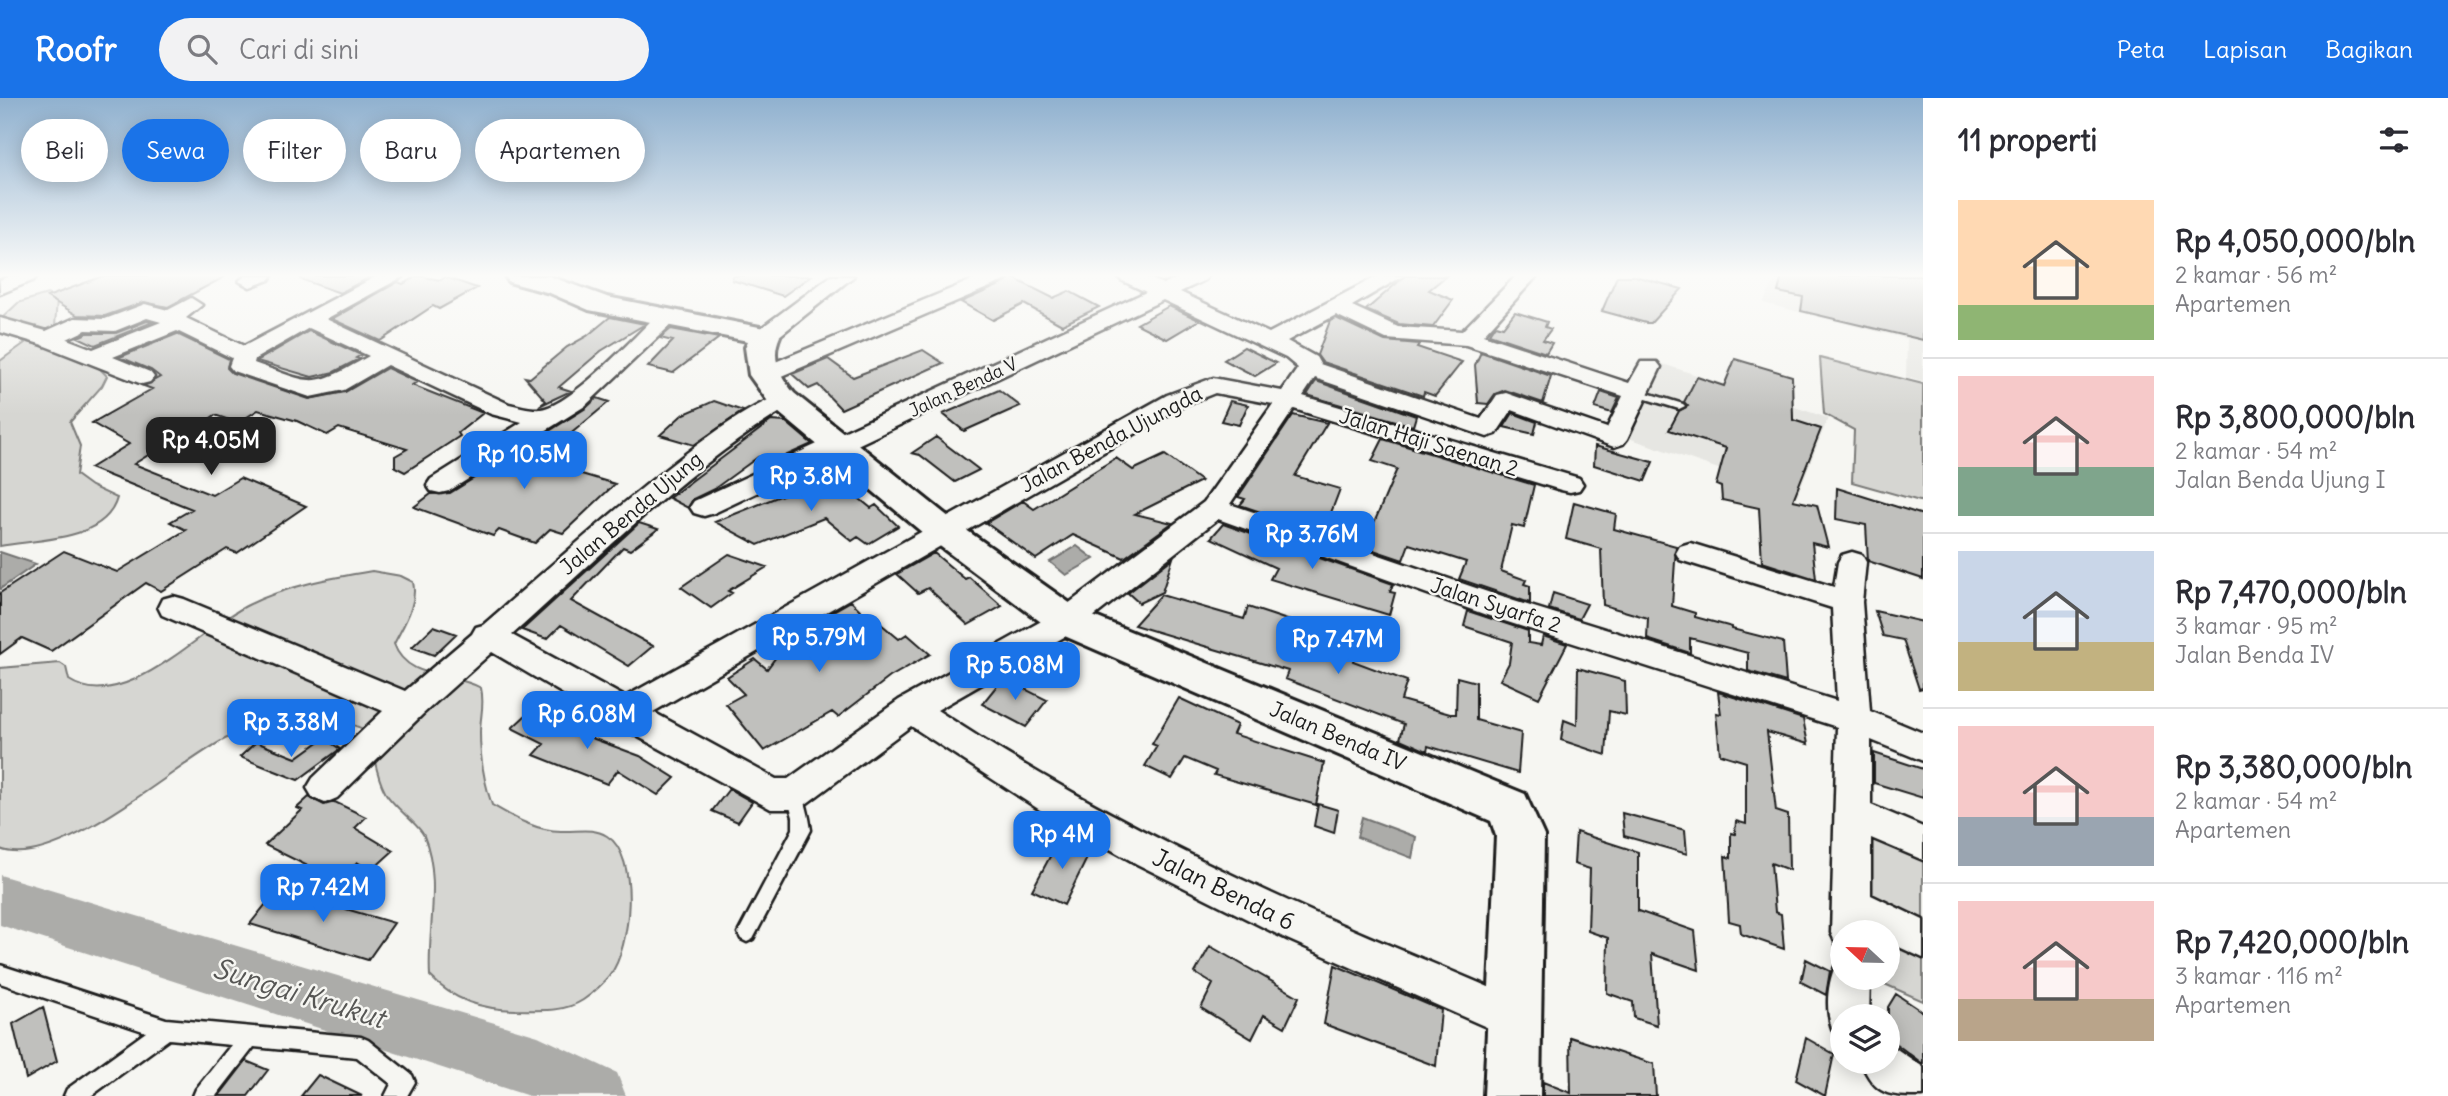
<!DOCTYPE html>
<html lang="id">
<meta charset="utf-8">
<style>
:root{--surface:#fff;--page:#f2f2f3;--text:#2b2b33;--muted:#7c7c81;--line:#e1e1e2;--accent:#1a73e8}
body{margin:0;font-family:Delius,sans-serif;background:var(--page);color:var(--text);height:100vh;display:flex;flex-direction:column;font-size:26px;white-space:nowrap}
*{box-sizing:border-box;margin:0}
p{font-size:23px;color:var(--muted)}
.icon{flex:none;width:38px;height:38px;fill:none;stroke:currentColor;stroke-width:2;stroke-linecap:round;stroke-linejoin:round}
.map{position:relative;flex:1;overflow:hidden}
.sheet{display:flex;flex-direction:column;background:var(--surface);width:525px}
.sheet>*{flex:none}
.top-card{position:absolute;left:21px;top:21px;width:665px;height:63px;display:flex;gap:14px}
.needle{width:46px;rotate:292deg}
.buttons{position:absolute;left:1830px;top:822px;display:grid;gap:14px}
.buttons a{display:grid;place-items:center;width:70px;height:70px;border-radius:50%;background:var(--surface);box-shadow:0 4px 18px #0003;font-size:35px}
.price{position:absolute;translate:-50% -60px;padding:0 16px;border-radius:14px;background:var(--accent);color:#fff;font-size:23px;line-height:46px;filter:drop-shadow(0 2px 4px #0008)}
.price::after{content:'';position:absolute;left:50%;top:42px;width:21px;height:16px;margin-left:-10px;background:inherit;clip-path:polygon(0 0,100% 0,50% 100%)}
.price.active{background:#222;color:#fff}
ul{padding:0;list-style:none}
li{display:flex;align-items:center;gap:21px;height:175px;padding:0 35px}
li+li{border-top:2px solid var(--line)}
li span{display:grid;place-items:center;flex:none;width:196px;height:140px;border-radius:0px;color:#555}
li>.icon{margin-inline-start:auto}
span .icon{width:84px;height:84px;fill:#fffc;stroke-width:1}
li b{font-size:30px}
h2{display:flex;justify-content:space-between;align-items:center;height:84px;padding:0 35px;font-size:30px}
.tag{padding:0 24px;border-radius:32px;background:var(--surface);box-shadow:0 4px 18px #0003;font-size:24px;line-height:63px}
.tag.active{background:var(--accent);color:#fff}
header{display:flex;align-items:center;gap:42px;box-sizing:border-box;height:98px;padding:0 35px;background:var(--accent);color:#fff}
header strong{font-size:33px}
nav{display:flex;gap:38px;margin-inline-start:auto;font-size:24px}
.search{width:490px;height:63px;background:var(--page);display:flex;align-items:center;gap:18px;box-sizing:border-box;padding:0 24px;border-radius:38px;color:var(--muted);font-size:26px}
main{display:flex;flex:1;min-height:0}
.map>svg:first-child{display:block}
.built{fill:#e6e6e2}
.green{fill:#d6d6d2;stroke:#797977;stroke-width:2}
.water{fill:#acaca9;stroke:#727271;stroke-width:2}
.lines{fill:none;stroke-linecap:round;stroke-linejoin:round}
.river{fill:#acaca9;fill-rule:evenodd}
.building{fill:#c0c0bd;stroke:#1c1c1c;stroke-width:2}
.lane-casing{stroke:#1c1c1c;stroke-width:5}
.street-casing{stroke:#1c1c1c;stroke-width:5}
.secondary-casing{stroke:#1c1c1c;stroke-width:6}
.lane{fill:#f6f6f2;fill-rule:evenodd}
.street{fill:#f6f6f2;fill-rule:evenodd}
.secondary{fill:#f6f6f2;fill-rule:evenodd}
.labels{text-anchor:middle;dominant-baseline:central;stroke-width:5;stroke-linejoin:round;paint-order:stroke}
.far-street-label{font-size:18px;fill:#1c1c1c;stroke:#f6f6f2}
.street-label{font-size:21px;fill:#1c1c1c;stroke:#f6f6f2}
.near-street-label{font-size:24px;fill:#1c1c1c;stroke:#f6f6f2}
.near-water-label{font-size:28px;font-style:italic;fill:#565654;stroke:#f6f6f2}
</style>
<header>
<strong>Roofr</strong>
<div class="search"><svg class="icon" aria-label="search" viewBox="0 0 24 24"><circle cx="10" cy="10" r="6"/><path d="M15 15l6 6"/></svg>Cari di sini</div>
<nav><a>Peta</a><a>Lapisan</a><a>Bagikan</a></nav>
</header>
<main>
<div class="map">
<svg width="1923" height="998" viewBox="0 0 1923 998">
<rect width="100%" height="100%" fill="#f6f6f2"/>
<filter id="ink" filterUnits="userSpaceOnUse"><feTurbulence type="fractalNoise" baseFrequency=".0143" numOctaves="2"/><feDisplacementMap in="SourceGraphic" scale="14" xChannelSelector="R" yChannelSelector="G"/><feConvolveMatrix kernelMatrix="1 2 1 2 8 2 1 2 1" color-interpolation-filters="sRGB"/></filter>
<g filter="url(#ink)">
<path class="built" d="M1777 178H1912L1909 188 1923 192V283L1906 279 1907 241 1763 205Z
M1663 266 1828 320 1797 398 1620 337Z"/>
<path class="green" d="M47 196 57 201 54 242 94 265 107 278 102 288 70 324 80 348 76 377 91 388 117 400C105 444 36 441 0 448V263L25 245 1 221 18 205Z
M1820 260 1923 286V404L1852 384 1854 332 1824 316Z
M372 473 401 478 413 484C418 506 404 526 394 546 407 583 454 574 481 590 485 607 480 618 480 635 480 659 484 684 492 707 513 719 536 733 561 733 577 734 592 729 607 738 640 758 631 850 610 877 604 885 592 896 583 902 563 915 539 912 516 912 481 911 454 903 430 878 427 832 442 782 424 738 420 727 393 709 385 694 374 674 375 652 366 632 358 629 349 625 341 623 315 618 249 629 225 641 174 667 57 774 0 751V570L60 565 66 569 69 582C124 618 203 529 248 507 286 488 330 480 372 473Z
M1842 702 1923 733V903L1871 880H1888V835H1843V868L1834 864Z"/>
<path class="water" d="M1077 448 1094 461 1066 477 1050 464Z
M0 454 36 466 0 491Z
M1362 719 1416 739 1412 760 1357 739Z"/>
<g class="lines">
<path class="river" d="M0 777 538 938 617 975 626 998H529L0 827Z"/>
</g>
<path class="building" d="M103 178H226L168 209 144 204 105 218 77 217 47 199Z
M301 178H372L340 195 300 181Z
M418 178 441 182 445 179 477 190 439 211 433 208 380 243 332 221 398 184 403 186Z
M733 178H811L783 198 732 182Z
M1405 178H1446L1429 192 1453 202 1433 229 1399 226 1366 212Z
M1617 178H1635L1682 191 1651 225H1646L1602 213Z
M1782 178H1923V242L1801 213 1803 199 1778 194Z
M1011 179 1053 200 1069 193 1099 209 1062 227 1024 206 993 222 961 204 1007 184Z
M1169 208 1199 222 1167 241 1137 226Z
M1515 214 1547 224 1545 229 1551 231 1543 242 1552 245 1546 255 1489 236 1495 227 1503 229Z
M610 219 645 226 601 253 559 289 571 293 539 308 546 303 525 279 530 280 567 249 587 238Z
M1336 220 1385 243 1419 246 1417 249 1462 264 1435 298 1424 294 1423 298 1322 264 1317 257 1330 223Z
M147 223 153 224 95 247 78 239 87 235H116Z
M671 231 719 240 673 275 648 269 673 243 660 240Z
M309 233 361 257 356 260 359 261 334 274 312 279 257 263Z
M177 236 229 261 227 270 232 275 309 301 345 294 387 270 417 284 412 287 483 315 458 335 460 338 405 374 395 369V358L407 351 339 330 327 337 297 323 258 312 238 325 215 317 190 335 185 334 134 366 212 397 240 380 306 408 237 455 227 451 161 493 146 485 51 553 22 540 0 556V495L64 453 117 474 186 432 170 424 192 411 90 370 129 346 92 325 152 291 144 288 160 279 151 272 120 259Z
M1244 249 1276 265 1255 278 1224 262Z
M923 252 943 265 841 311 818 287 809 291 792 276 828 261 853 279Z
M1481 254 1551 278 1543 305 1505 292 1495 296 1488 306 1478 305 1475 267Z
M1735 261 1792 278 1793 322 1821 331 1793 402 1817 407 1828 449 1812 445 1816 481 1762 464 1759 410 1722 402 1721 389 1716 387 1726 350 1669 332 1679 313 1688 308 1684 304 1697 279 1724 288Z
M1316 283 1416 318 1413 328 1307 297Z
M999 292 1020 308 964 333 943 316Z
M1601 294 1619 300 1612 315 1595 310Z
M597 300 609 304 538 363 615 386 563 435 550 431 535 445 499 432 493 438 414 409 431 396 450 395 586 310Z
M714 303 743 313 694 347 660 337 682 317Z
M1230 303 1248 307 1239 327 1221 323Z
M1513 315 1537 324 1534 336 1504 329Z
M1293 317 1327 325 1295 378 1340 391 1329 420 1371 432 1397 371 1372 363 1383 341 1534 387 1524 430 1512 427 1501 473 1526 482 1524 486 1530 488V505L1459 481 1466 464 1409 446 1403 462 1240 407 1245 401 1238 399Z
M771 323 786 324 812 346 774 363 758 359 714 391 693 401 688 410 669 400Z
M936 339 978 371 979 372 955 384 920 357 912 355Z
M1595 348 1653 364 1645 383 1594 367Z
M1165 357 1201 383 1135 416 1172 425 1124 460 1073 437 1036 461 986 425 1023 403 1034 411 1116 360 1133 372Z
M819 368 871 410 876 407 898 428 868 446 858 439 852 443 824 420 758 447 715 424 795 392 792 389 822 375 810 372Z
M1837 390 1923 417V481L1868 463 1866 427 1836 421Z
M1574 404 1616 416 1614 431 1676 448 1672 508 1695 515V519L1732 529V531L1783 544 1786 584 1748 573V555L1690 540V555L1647 541 1648 520 1603 507 1601 451 1566 441Z
M639 425 658 431 630 452 623 449 571 503 653 548 629 568 561 527 547 541 522 532Z
M1223 426 1393 486 1390 494 1395 495 1389 517 1270 481 1276 470 1211 440Z
M934 455 965 481 969 479 1002 508 968 527 928 490 918 495 897 476Z
M729 456 767 469 728 493 732 495 711 510 681 489Z
M1173 460 1162 494 1139 505 1128 495Z
M1553 495 1587 506 1579 521 1549 511Z
M1161 497 1244 521 1248 509 1359 546 1353 563 1407 583 1401 602 1450 616H1456L1457 579 1476 584V622L1521 635 1518 675 1428 648 1427 653 1400 641 1404 626 1285 581 1288 573 1134 527Z
M851 503 877 529 881 526 899 541 907 536 930 556 890 579 838 619 832 614 764 653 726 606 744 596 727 579 755 561 767 571 793 536Z
M1468 513 1528 533V545L1541 547 1543 538 1567 546 1539 600 1500 582 1509 565 1512 544 1464 528Z
M1875 513 1923 524V590L1919 591 1903 542 1883 538Z
M434 528 456 536 434 557 412 549Z
M1578 570 1625 583 1626 617 1609 613 1606 657 1561 642 1564 622 1577 627Z
M1003 580 1047 602 1026 629 982 606Z
M1718 594 1803 621 1808 646 1767 634 1776 713 1788 717 1789 772 1771 765 1775 814 1781 816 1784 851 1741 836 1740 826 1729 823 1725 758 1731 760V735L1735 736 1736 723 1746 726V664L1720 656 1716 615 1721 616Z
M1179 600 1237 627 1233 636 1324 665 1316 707 1214 677 1216 673 1185 660 1172 681 1145 668 1157 648 1152 646Z
M540 604 574 621 565 630 640 658 675 680 658 697 618 672 607 686 534 657 544 646 512 630Z
M324 640 340 651 298 682 240 659 256 644 296 660Z
M1874 655 1923 671V700L1874 685Z
M729 691 752 704 738 724 712 713Z
M309 699 324 707 335 704 366 719 355 730 393 753 371 773 357 764 340 784 265 747 302 712 297 710Z
M1318 706 1338 712 1334 735 1314 728Z
M1622 715 1685 732 1687 756 1624 738Z
M1576 734 1638 754V813L1695 833 1699 872 1652 856 1657 927 1634 920 1633 904 1607 895 1608 840 1588 833 1590 771 1574 766Z
M1061 738 1091 752 1064 807 1032 792Z
M278 791 394 825 368 862 250 826Z
M1210 848 1299 899 1285 929 1264 917 1252 941 1201 910 1213 886 1195 875Z
M1806 861 1830 873 1826 897 1801 884Z
M1335 867 1441 912 1436 968 1324 926Z
M1896 896 1923 914V966L1888 940V909Z
M43 909 57 963 26 981 13 926Z
M1570 939 1654 966 1656 998H1543V984L1571 995Z
M1806 940 1834 956 1825 998 1796 982Z
M246 963 268 972 248 998H219Z
M318 977 362 998H301Z"/>
<g class="lines">
<g class="lane-casing">
<path id="lane" d="M1634 291 1683 306 1685 308 1679 311 1630 296 1628 294Z
M794 689 800 691C806 704 809 718 811 732L753 841 747 844 741 841 738 835 793 731V719L786 696 788 691Z
M0 867 166 921 361 939 368 942 412 977 415 984 407 998H385L391 986 357 959 254 949 216 998H193L196 991 231 947 169 941 91 998H64L67 991 146 934 0 885Z"/>
</g>
<g class="street-casing">
<path id="street" d="M10 178H37L34 182 0 196V182Z
M272 178 269 182 250 189 239 183 245 178Z
M377 178H404L326 221 509 306C519 308 530 312 541 311 572 307 635 238 659 215L667 213 678 220 585 308 449 393 440 395 431 393 427 387 431 381 522 324 491 316 387 267 344 292 310 299 233 273 229 268 232 260 177 233 113 259 150 274 154 279 150 284 142 286 40 246 0 234V220L46 233 75 220 105 221 145 206 168 212 191 200 202 207 186 220 244 248ZM147 220 161 224 93 251 67 241 86 232 115 233ZM309 230 369 258C310 292 315 286 254 265L255 261Z
M831 178H854L773 243H757L754 238 757 233Z
M982 178H1009L1006 182 772 282H756L752 277 756 272Z
M1118 178H1144L1163 186 1182 178H1208L1205 182 1180 194 1269 235 1378 178H1403L1352 208 1398 229 1462 233 1516 178H1537L1483 237 1629 285 1641 264H1657L1661 269 1627 341 1623 346 1614 349 1512 312 1496 336 1487 339 1315 280 1303 298 1579 380 1583 386 1579 392 1570 394 1561 392 1294 311 1230 406 1514 503 1837 603 1832 510 1680 462 1676 455 1680 448 1690 445 1834 489 1838 464 1842 457 1852 454 1862 457 1866 464 1862 504 1870 613 1923 635V663L1871 642V707L1923 729V762L1871 740V797L1923 822V860L1888 844V835H1843V850L1837 848 1831 835 1837 629 1492 519 1218 421 1078 531 937 612C1057 691 1184 757 1315 815 1386 847 1459 875 1530 907L1536 921 1530 935 1515 941 1500 935 1287 841 1137 766 1040 712 911 628 806 706 794 711H771L611 624 492 554 423 616 337 700 325 705 313 700 307 690 313 680 383 613 162 517 158 509 162 501 173 498 184 501 405 593 472 536 476 529 483 527C527 490 748 286 792 297L795 302 792 307C688 368 602 457 512 537L625 599 1167 297 1213 280 1282 293 1298 270 1286 260 1163 202 714 415 704 418 694 415 690 409 694 403 1146 194 1121 182ZM1336 217 1386 241 1466 247 1623 298 1607 330 1506 295 1497 297 1481 321 1320 266 1316 259 1287 243ZM1215 295 1273 306 1204 404 1056 515 899 602 788 681H776L653 614 1185 307Z
M1843 864V880H1870L1869 919H1843V937L1833 933C1825 912 1827 887 1836 866Z
M1888 945 1923 969V998C1889 998 1875 998 1861 964H1888Z"/>
</g>
<g class="secondary-casing">
<path id="secondary" d="M505 178H549L607 199 775 232 780 238C770 260 780 278 794 295L955 424 1081 513 1525 696 1544 738 1540 998H1484L1496 738 1491 723 1053 533 929 440 772 309 749 277 745 249 748 243 589 212 550 195 509 184Z"/>
</g>
<use href="#lane" class="lane"/>
<use href="#street" class="street"/>
<use href="#secondary" class="secondary"/>
</g>
</g>
<linearGradient id="sky" x2="0" y2="1"><stop stop-color="#90b1cf"/><stop offset="0.56" stop-color="#fbfbf9"/><stop offset="1" stop-color="#fbfbf9" stop-opacity="0"/></linearGradient>
<rect width="1923" height="317" fill="url(#sky)"/>
<g class="labels">
<g class="far-street-label">
<text transform="translate(963 289) rotate(-25)">Jalan Benda V</text>
</g>
<g class="street-label">
<text transform="translate(1111 341) rotate(-28)">Jalan Benda Ujungda</text>
<text transform="translate(1429 344) rotate(17)">Jalan Haji Saenan 2</text>
<text transform="translate(631 415) rotate(-40)">Jalan Benda Ujung</text>
<text transform="translate(1496 507) rotate(18)">Jalan Syarfa 2</text>
<text transform="translate(1338 638) rotate(23)">Jalan Benda IV</text>
</g>
<g class="near-street-label">
<text transform="translate(1224 791) rotate(26)">Jalan Benda 6</text>
</g>
<g class="near-water-label">
<text transform="translate(299 895) rotate(17)">Sungai Krukut</text>
</g>
</g>
</svg>
<div class="buttons">
<a><svg class="needle" viewBox="-14 -14 28 28"><path d="M0-13l5 13h-10z" fill="#e53935"/><path d="M0 13l5-13h-10z" fill="#7c7c81"/></svg></a>
<a><svg class="icon" aria-label="layers" viewBox="0 0 24 24"><path d="M12 4l9 5-9 5-9-5zM3 14l9 5 9-5"/></svg></a>
</div>
<b class="price active" style="left:211px;top:379px">Rp 4.05M</b>
<b class="price" style="left:524px;top:393px">Rp 10.5M</b>
<b class="price" style="left:811px;top:415px">Rp 3.8M</b>
<b class="price" style="left:1312px;top:473px">Rp 3.76M</b>
<b class="price" style="left:819px;top:576px">Rp 5.79M</b>
<b class="price" style="left:1338px;top:578px">Rp 7.47M</b>
<b class="price" style="left:1015px;top:604px">Rp 5.08M</b>
<b class="price" style="left:587px;top:653px">Rp 6.08M</b>
<b class="price" style="left:291px;top:661px">Rp 3.38M</b>
<b class="price" style="left:1062px;top:773px">Rp 4M</b>
<b class="price" style="left:323px;top:826px">Rp 7.42M</b>
<div class="top-card">
<a class="tag">Beli</a>
<a class="tag active">Sewa</a>
<a class="tag">Filter</a>
<a class="tag">Baru</a>
<a class="tag">Apartemen</a>
</div>
</div>
<section class="sheet">
<h2>11 properti<svg class="icon" aria-label="filters" viewBox="0 0 24 24"><path d="M4 7h16M4 17h16"/><circle cx="9" cy="7" r="2"/><circle cx="15" cy="17" r="2"/></svg></h2>
<ul>
<li><span style="background:linear-gradient(#ffd9b3 75%,#8fb573 0)"><svg class="icon" aria-label="home" viewBox="0 0 24 24"><path d="M3 11l9-7 9 7M6 9v11h12V9"/></svg></span><div><b>Rp 4,050,000/bln</b><p>2 kamar · 56 m²</p><p>Apartemen</p></div></li>
<li><span style="background:linear-gradient(#f6c9c9 65%,#7fa58c 0)"><svg class="icon" aria-label="home" viewBox="0 0 24 24"><path d="M3 11l9-7 9 7M6 9v11h12V9"/></svg></span><div><b>Rp 3,800,000/bln</b><p>2 kamar · 54 m²</p><p>Jalan Benda Ujung I</p></div></li>
<li><span style="background:linear-gradient(#c9d6e8 65%,#c2b280 0)"><svg class="icon" aria-label="home" viewBox="0 0 24 24"><path d="M3 11l9-7 9 7M6 9v11h12V9"/></svg></span><div><b>Rp 7,470,000/bln</b><p>3 kamar · 95 m²</p><p>Jalan Benda IV</p></div></li>
<li><span style="background:linear-gradient(#f6c9c9 65%,#9aa5b1 0)"><svg class="icon" aria-label="home" viewBox="0 0 24 24"><path d="M3 11l9-7 9 7M6 9v11h12V9"/></svg></span><div><b>Rp 3,380,000/bln</b><p>2 kamar · 54 m²</p><p>Apartemen</p></div></li>
<li><span style="background:linear-gradient(#f6c9c9 70%,#b9a48a 0)"><svg class="icon" aria-label="home" viewBox="0 0 24 24"><path d="M3 11l9-7 9 7M6 9v11h12V9"/></svg></span><div><b>Rp 7,420,000/bln</b><p>3 kamar · 116 m²</p><p>Apartemen</p></div></li>
</ul>
</section>
</main>
